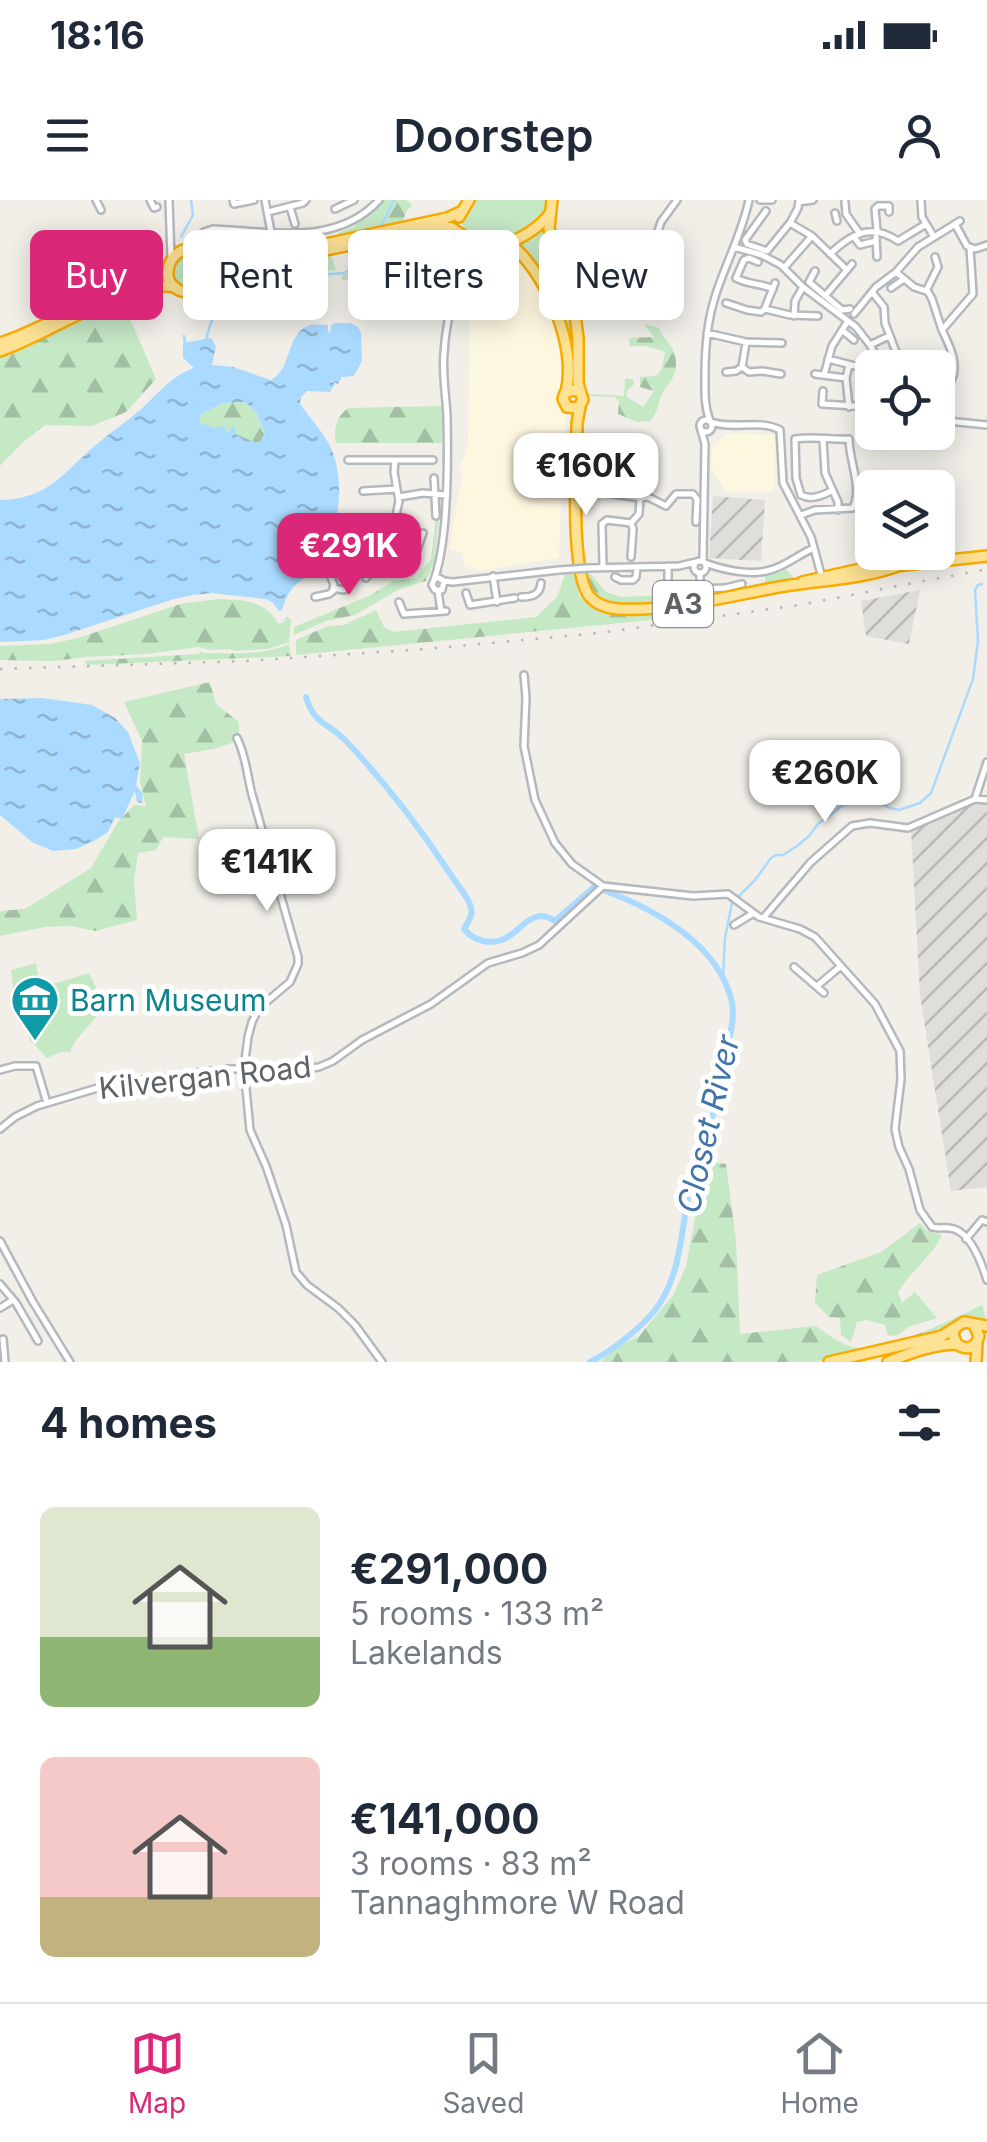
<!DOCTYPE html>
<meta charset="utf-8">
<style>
:root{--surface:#fff;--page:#f2f2f3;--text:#1f2937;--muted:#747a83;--line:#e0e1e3;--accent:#db2777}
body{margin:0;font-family:Inter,sans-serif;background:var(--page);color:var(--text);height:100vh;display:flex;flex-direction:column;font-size:38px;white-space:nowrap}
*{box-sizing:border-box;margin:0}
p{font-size:32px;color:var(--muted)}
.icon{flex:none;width:55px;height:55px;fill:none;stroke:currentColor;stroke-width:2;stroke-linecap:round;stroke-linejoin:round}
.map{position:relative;height:1162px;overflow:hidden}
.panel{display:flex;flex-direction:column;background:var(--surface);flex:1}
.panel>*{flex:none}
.top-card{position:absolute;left:30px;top:30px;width:928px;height:90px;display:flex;gap:20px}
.buttons{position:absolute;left:855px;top:150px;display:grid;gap:20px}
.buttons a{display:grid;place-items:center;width:100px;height:100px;border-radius:15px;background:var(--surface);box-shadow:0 5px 25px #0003;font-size:50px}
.price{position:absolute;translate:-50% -85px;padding:0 22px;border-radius:20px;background:#fff;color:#222;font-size:32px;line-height:65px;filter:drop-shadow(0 2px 5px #0008)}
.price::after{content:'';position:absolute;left:50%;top:60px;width:30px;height:22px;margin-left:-15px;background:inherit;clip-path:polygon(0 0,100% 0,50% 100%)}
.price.active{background:var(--accent);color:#fff}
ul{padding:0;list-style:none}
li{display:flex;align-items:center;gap:30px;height:250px;padding:0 40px}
li span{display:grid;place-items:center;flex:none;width:280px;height:200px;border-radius:15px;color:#555}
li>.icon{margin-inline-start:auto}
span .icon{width:120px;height:120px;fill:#fffc;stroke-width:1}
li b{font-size:42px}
h2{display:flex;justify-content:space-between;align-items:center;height:120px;padding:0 40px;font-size:42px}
.chip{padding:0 35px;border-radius:15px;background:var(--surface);box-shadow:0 5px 25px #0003;font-size:35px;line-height:90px}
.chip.active{background:var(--accent);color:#fff}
.status{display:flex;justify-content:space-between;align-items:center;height:70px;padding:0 50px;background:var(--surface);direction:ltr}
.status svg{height:28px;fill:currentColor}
header{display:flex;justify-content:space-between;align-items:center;height:130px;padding:0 40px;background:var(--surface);font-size:45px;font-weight:600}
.tab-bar{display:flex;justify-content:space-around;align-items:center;height:140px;border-top:2px solid var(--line);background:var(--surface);font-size:28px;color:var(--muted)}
.tab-bar a{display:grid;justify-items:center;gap:5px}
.tab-bar .active{color:var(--accent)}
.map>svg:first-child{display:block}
.commercial{fill:#fef7e0}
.industrial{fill:url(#industrial-furrows)}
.green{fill:#c5e8c5}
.forest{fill:url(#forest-firs)}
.water{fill:url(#water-ripples);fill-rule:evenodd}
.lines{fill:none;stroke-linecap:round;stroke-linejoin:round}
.stream{stroke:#aadaff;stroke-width:2.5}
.river{stroke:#aadaff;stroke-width:6}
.minor-casing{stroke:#b5b8bc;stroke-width:10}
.highway-casing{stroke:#f9ab00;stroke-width:14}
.minor{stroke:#fff;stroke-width:5}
.highway{stroke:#fde293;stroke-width:9}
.rail{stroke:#b6b7b8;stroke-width:2.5;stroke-dasharray:2.5 12;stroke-linecap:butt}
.minor-bridge-casing{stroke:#b5b8bc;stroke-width:10;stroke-linecap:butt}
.minor-bridge{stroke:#fff;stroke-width:5}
.labels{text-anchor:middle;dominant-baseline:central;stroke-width:10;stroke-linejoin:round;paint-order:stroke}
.shield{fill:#fff;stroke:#8f9295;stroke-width:2.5}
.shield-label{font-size:28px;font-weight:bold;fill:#5f6368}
.culture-label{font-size:30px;fill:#0d838f;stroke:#fff;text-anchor:start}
.street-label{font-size:30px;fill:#5f6368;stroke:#fff}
.water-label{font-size:32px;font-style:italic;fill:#4174aa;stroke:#fff}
</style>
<div class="status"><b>18:16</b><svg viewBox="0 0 49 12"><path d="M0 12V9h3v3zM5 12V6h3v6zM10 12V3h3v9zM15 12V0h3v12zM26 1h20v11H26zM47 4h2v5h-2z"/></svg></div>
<header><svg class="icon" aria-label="menu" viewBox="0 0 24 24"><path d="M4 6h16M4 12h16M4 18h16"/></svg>Doorstep<svg class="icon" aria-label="person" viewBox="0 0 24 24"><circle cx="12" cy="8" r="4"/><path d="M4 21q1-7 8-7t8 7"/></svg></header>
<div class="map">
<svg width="987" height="1162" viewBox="0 0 987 1162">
<defs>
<pattern id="industrial-furrows" width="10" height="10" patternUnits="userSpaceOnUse" patternTransform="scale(2.5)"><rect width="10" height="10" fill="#e0deda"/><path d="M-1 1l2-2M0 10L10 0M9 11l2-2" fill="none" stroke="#b9b8b5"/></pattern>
<pattern id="forest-firs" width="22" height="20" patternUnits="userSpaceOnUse" patternTransform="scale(2.5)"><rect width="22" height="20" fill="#c5e8c5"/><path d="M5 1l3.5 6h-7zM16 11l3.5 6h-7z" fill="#a3c0a4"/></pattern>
<pattern id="water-ripples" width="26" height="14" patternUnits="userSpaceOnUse" patternTransform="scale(2.5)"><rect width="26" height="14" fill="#aadaff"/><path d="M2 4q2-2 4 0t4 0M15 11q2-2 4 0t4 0" fill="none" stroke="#8eb4d2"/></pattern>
</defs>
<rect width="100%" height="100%" fill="#f1efe8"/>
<path class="commercial" d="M506 59 521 65 540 88 551 113 560 144 563 186 557 192 558 206 565 212 568 264 562 272 559 358 476 371 475 368 465 367 462 353 449 349 462 277 460 264 466 253 468 242 470 107 468 94 485 88 484 73 490 64 496 60Z
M727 233 775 235 774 290 771 292H726L711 268 712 249Z"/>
<path class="industrial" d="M713 296 765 300 761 361 709 358Z
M920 390 909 444 866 436 861 401Z
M973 602H987V987L951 991 920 795 911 630Z"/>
<path class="green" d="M473 0H550L548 12C527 30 510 41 482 44 458 28 458 23 473 0Z
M546 23 563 74 576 137 566 138 550 90 512 43Z
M431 32C440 66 402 75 385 96 380 103 377 111 374 119L373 92 378 91 382 79 342 80V75L354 73 360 75 366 72 363 64 377 44Z
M172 71a19 19 0 1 1 38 0a19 19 0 1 1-38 0Z
M330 52 336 70 251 78 219 97 210 118 203 113 202 104 206 94 221 77Z
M422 76 439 78 455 89 447 111 444 113 421 111 414 117 410 105 396 89 415 77Z
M36 763 40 788 89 773 105 807 75 841 70 852H61L47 858 30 840 14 795 11 770Z"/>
<path class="forest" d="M382 0H406L412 5 406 12 401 26 341 39 338 33 354 27Z
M443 29C478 43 469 59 456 86 439 72 439 52 435 31Z
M155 91 156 97 132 103 127 112 156 179 126 212 92 226 45 225 22 243 0 266V154L30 144 61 126 67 128 83 120 85 116 126 97Z
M644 124 659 128C662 139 673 144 675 155 680 179 665 183 660 199 657 208 657 213 650 221L637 222 618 214 619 202 615 197 590 196 587 194 624 196 625 179H633L634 184 627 191V197L643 207 654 191 640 187V177L656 176 662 169 665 152 647 146H630L629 138 654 137Z
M244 202 256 212 265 234 260 242H254L224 231 225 227 214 228 198 222 201 214 223 203Z
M442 206V243H336C333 229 336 217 348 208Z
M438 300H441L434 363 426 381 399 389 355 415 326 421 294 435V427L371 395 393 381 416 378 431 359Z
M785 368 795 379 719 395 662 404 609 407 594 396 582 372H589L606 392 621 397 725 392 765 383V375L778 373Z
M576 374 579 395 589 406 604 414 680 409 684 414 702 415 296 455V440L328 426 344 425 376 410 384 427 393 432 536 417 557 397 565 375Z
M219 399C244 400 264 400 278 423H283L287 417 291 419 289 442 268 449 234 451 229 449 210 450 199 447 146 454 86 457 55 461 0 460V446L50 444 78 438 180 404Z
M289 444 291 456 87 465 84 461 198 454 201 451 203 453C231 453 262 456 289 444Z
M210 482 216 504 239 522V540L218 548 184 554 199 639 163 637 156 650 138 653 134 681 137 720 95 731 71 726 45 727 0 736V711L25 709 91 668 118 622 134 605 146 606 140 581 142 541 124 502Z
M706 961 726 964 736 1040 740 1134 816 1126C828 1135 842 1145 857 1148 886 1153 954 1118 982 1105L987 1123 955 1121 945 1131 816 1162H600L617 1147 639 1136 674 1094 686 1066Z
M920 1023 926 1030 942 1035C931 1058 910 1071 898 1093L902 1103 915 1092 937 1118 908 1127 898 1135 888 1136 885 1125 867 1120 857 1122 851 1142 841 1135 840 1118 829 1117 815 1103 817 1075 881 1052Z"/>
<path class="water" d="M334 123H351L358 127 361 133 362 161 354 176 342 177 338 184 330 180 335 184 330 192 307 191 301 197 300 203C309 218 323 231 331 248 346 282 340 339 314 368 297 387 291 382 282 410L279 411 272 402 266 399 211 393 193 395 174 399 64 435 44 440 0 442V300C50 299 63 272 97 244 111 232 126 222 140 210 157 195 172 175 194 168L183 158V143L211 138 216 146 212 165 233 167 271 180C292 170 286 132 310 125 316 124 322 125 328 125V132L330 133 331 125ZM245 202 256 212 265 233 260 242H254L235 234V225L229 232 225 231V226L214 228 199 222 201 214 223 203Z
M42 498 92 505 115 518 128 532 140 563 136 585 143 594 142 603 137 602 135 591 122 619 115 617 108 632 94 641 76 649 53 651 32 642 0 615V499Z"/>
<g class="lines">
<path class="stream" d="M379 30 394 0
M181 37 193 15 191 0
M354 71C365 73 368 64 369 55
M184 136 185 143
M206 139C217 102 222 86 263 79L344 73 359 65 375 43
M723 777 725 738 732 703 755 680 771 658 776 655H783L797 646 809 636 818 624 846 603H880L890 608 899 610 920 603 931 593 973 479 978 441 975 390 978 385 982 384"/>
<path class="river" d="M306 497C314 525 328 522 346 541 385 582 420 628 451 675 457 685 469 697 471 708 473 717 468 721 464 729 469 735 474 739 483 741 513 747 519 719 540 716 547 716 550 718 555 721L594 687C645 704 711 738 729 792 736 810 732 826 728 845 724 865 722 885 716 905 708 929 698 953 692 978 681 1020 684 1065 660 1103 647 1124 612 1151 590 1162"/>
<g class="minor-casing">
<path id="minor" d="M96 0 101 10
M150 0 154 8 157 7
M169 0 171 58
M233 0 234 4 254 0
M265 0 271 32
M760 0H772
M799 0 798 8 790 23 812 36 847 70
M921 0 922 17 934 37
M799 2 813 0
M845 2 846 14 860 34
M290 7 295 24
M335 9 354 0
M766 11 745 40 747 44 767 51 789 24
M268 12 303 3 306 0
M835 13 837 21
M955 24 967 46 975 49 987 45
M877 30 875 9 878 6H889V12
M854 37 860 45 876 41
M876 37 877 57
M190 46 204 32 213 29C270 31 336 47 379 0
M734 47 762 55 781 65 803 87 856 127 870 145 883 168
M830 54C852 33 872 23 898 41L926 24
M758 62 749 58 744 60 736 78C749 85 760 83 773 89
M647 64 661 22 677 0
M784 68 812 36
M815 71 809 82 842 110 850 109
M896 72 914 87 926 91 938 67 935 57
M571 84 583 91 621 82 645 72 647 66 643 62 635 65V70L639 74
M891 88 904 79
M927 90 932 99 942 130 973 94 970 48
M872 92 884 107 885 123 896 152
M825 96 852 64
M726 103 747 110 761 112 765 109 790 115 818 116
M765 108 775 83
M854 114 876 87 896 72 918 47 960 21
M794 116 795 101 803 87
M842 130 854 140
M707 133 746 142 782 143
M870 145 889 136
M828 159 859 167 880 162
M849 165 846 178 849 207
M869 166 872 177
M742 167 749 172 762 171 781 174
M726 172 736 171 742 167 746 143
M815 174 846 178
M824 175 832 146 848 121
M938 187 950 183C960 166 950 146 942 130
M823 191 822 204 872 207
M700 226a6 6 0 1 1 12 0a6 6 0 1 1-12 0Z
M938 220 987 225
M710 221C704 206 705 191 705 175 705 149 707 122 715 97 725 64 742 34 749 0
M711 222C733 230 760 219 780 230L783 283 811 337 822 378
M701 230 705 244 703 361
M823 239 825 273 838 302V310
M348 260H433
M434 278 436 316
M363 291 397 289
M595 291 640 298 639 314 631 323 633 329 631 357
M602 291 604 269
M399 297 423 293 446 295
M640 298 648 297 666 306 676 294H693L697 299 696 322
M801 315 815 310 853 308C863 288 849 261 849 239 830 240 814 236 795 239L796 278 801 295C810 300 822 296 831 291
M392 334 399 301 394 272 395 261
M383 352 403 365 417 350 423 333
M346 354 370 371
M694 367a6 6 0 1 1 12 0a6 6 0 1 1-12 0Z
M705 363C724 370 751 376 770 370 786 366 799 354 814 348
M603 366 602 324 607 320 631 323
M668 366V383
M588 368 679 366 696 362
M323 373 345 356 365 320H381L395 323
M700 373V386L703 389 725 388 742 384
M493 376 497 402
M615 377 621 380H633L636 377 637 368
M366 378 390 339
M435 378H439L444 381 442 390H435L432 385C449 346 448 260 447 216 446 195 442 174 444 153 446 118 457 69 487 48
M444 381 453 382 559 370
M333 388 344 390
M438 391 441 411
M466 393 470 405 515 398
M315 397 329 394 333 391 334 385 328 370
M521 397C532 397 540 395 541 383
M399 402 404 414 446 411
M524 475 526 498 524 546 535 600 555 643 572 664 603 686 693 696 728 694 759 717 800 729 815 737 875 804 900 851 901 879 895 929 899 947 909 969 920 1010 932 1027C938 1029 943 1027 949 1028 970 1029 982 1064 987 1080
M237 538C247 558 247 578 253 598 268 651 283 703 298 757V764L290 782 259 808 252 822 248 837 244 868 250 930 266 966 286 1025 296 1072 307 1085 338 1108 355 1125 382 1162
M975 599 987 600
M764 717 811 662 852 626 870 623 908 628 975 599 987 562
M734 725 752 714
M794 767 824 793
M817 786 841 766
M0 870 15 866H36L47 903
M0 929 15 917 37 906 111 884 228 869H304L319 867 333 861 362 840 431 804 488 763 522 753 539 745 603 686
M966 1039 982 1020 987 1022
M0 1041 33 1102 70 1162
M0 1084 16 1103 38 1141
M0 1108 13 1100
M3 1139 5 1162"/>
</g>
<g class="highway-casing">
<path id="highway" d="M552 0 549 29 566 74 574 107 578 138V183L583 200 578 208 567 207 563 199 565 193 573 190 580 192
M459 17 469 0
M464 36C488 59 533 37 550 13
M508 42C545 70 578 146 566 192
M209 56C235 103 154 104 170 63 173 56 180 50 188 49 204 46 213 64 232 64L447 18 460 12
M213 80 221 74 246 67 439 26 452 28 465 37
M0 143C44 129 81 102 126 89
M0 151C46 136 129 78 175 87
M580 207 577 223C577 259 569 372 590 397 597 405 607 408 618 409 673 412 731 395 785 386 823 380 862 379 898 366
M895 366 987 356
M802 382 865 368
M955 1128 953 1135 957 1144C966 1151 976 1148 979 1136L974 1125
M829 1162 942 1136 964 1122 987 1126
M888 1162C909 1153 933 1144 957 1144
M976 1162 977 1143"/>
</g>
<use href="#minor" class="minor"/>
<use href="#highway" class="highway"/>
<path class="rail" d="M0 469 245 461 426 449 599 433 799 405 987 369"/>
<g class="minor-bridge-casing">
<path id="minor-bridge" d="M559 370 588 368"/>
</g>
<use href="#minor-bridge" class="minor-bridge"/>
</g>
<defs>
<g id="museum-pin" transform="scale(2.5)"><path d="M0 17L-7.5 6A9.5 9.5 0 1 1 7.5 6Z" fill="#0f9aa8" stroke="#fff"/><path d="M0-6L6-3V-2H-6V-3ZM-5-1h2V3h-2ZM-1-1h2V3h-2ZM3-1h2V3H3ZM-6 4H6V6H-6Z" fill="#fff"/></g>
</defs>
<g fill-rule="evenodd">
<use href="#museum-pin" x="35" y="800"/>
</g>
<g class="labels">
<rect class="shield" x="653" y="381" width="60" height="46" rx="8"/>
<g class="shield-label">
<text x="683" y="404">A3</text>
</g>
<g class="culture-label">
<text x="70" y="800">Barn Museum</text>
</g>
<g class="street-label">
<text transform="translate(205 877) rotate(-6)">Kilvergan Road</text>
</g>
<g class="water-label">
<text transform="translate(708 924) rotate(-77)">Closet River</text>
</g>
</g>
</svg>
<div class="buttons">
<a><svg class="icon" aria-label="locate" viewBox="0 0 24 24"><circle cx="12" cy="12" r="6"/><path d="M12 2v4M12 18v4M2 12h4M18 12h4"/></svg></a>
<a><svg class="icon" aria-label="layers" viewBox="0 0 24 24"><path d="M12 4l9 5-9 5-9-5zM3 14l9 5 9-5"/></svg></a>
</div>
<b class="price" style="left:586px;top:318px">€160K</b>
<b class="price active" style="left:349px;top:398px">€291K</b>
<b class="price" style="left:825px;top:625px">€260K</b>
<b class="price" style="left:267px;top:714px">€141K</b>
<div class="top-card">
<a class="chip active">Buy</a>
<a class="chip">Rent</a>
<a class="chip">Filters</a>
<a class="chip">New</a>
</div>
</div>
<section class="panel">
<h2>4 homes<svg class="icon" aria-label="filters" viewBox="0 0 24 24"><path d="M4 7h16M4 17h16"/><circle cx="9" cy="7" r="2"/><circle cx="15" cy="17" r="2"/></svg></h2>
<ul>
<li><span style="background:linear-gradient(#dfe7d0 65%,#8fb573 0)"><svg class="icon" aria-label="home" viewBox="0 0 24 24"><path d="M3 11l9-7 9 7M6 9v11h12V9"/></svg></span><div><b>€291,000</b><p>5 rooms · 133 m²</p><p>Lakelands</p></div></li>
<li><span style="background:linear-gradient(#f6c9c9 70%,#c2b280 0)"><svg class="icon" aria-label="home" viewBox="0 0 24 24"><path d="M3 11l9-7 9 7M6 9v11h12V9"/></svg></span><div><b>€141,000</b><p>3 rooms · 83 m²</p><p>Tannaghmore W Road</p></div></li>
</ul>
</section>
<nav class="tab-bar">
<a class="active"><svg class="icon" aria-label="map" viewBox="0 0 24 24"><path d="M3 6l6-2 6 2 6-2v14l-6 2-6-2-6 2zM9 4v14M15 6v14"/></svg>Map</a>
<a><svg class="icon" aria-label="saved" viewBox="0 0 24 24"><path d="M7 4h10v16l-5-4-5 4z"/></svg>Saved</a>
<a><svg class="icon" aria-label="home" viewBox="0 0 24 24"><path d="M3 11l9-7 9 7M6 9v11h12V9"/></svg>Home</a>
</nav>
